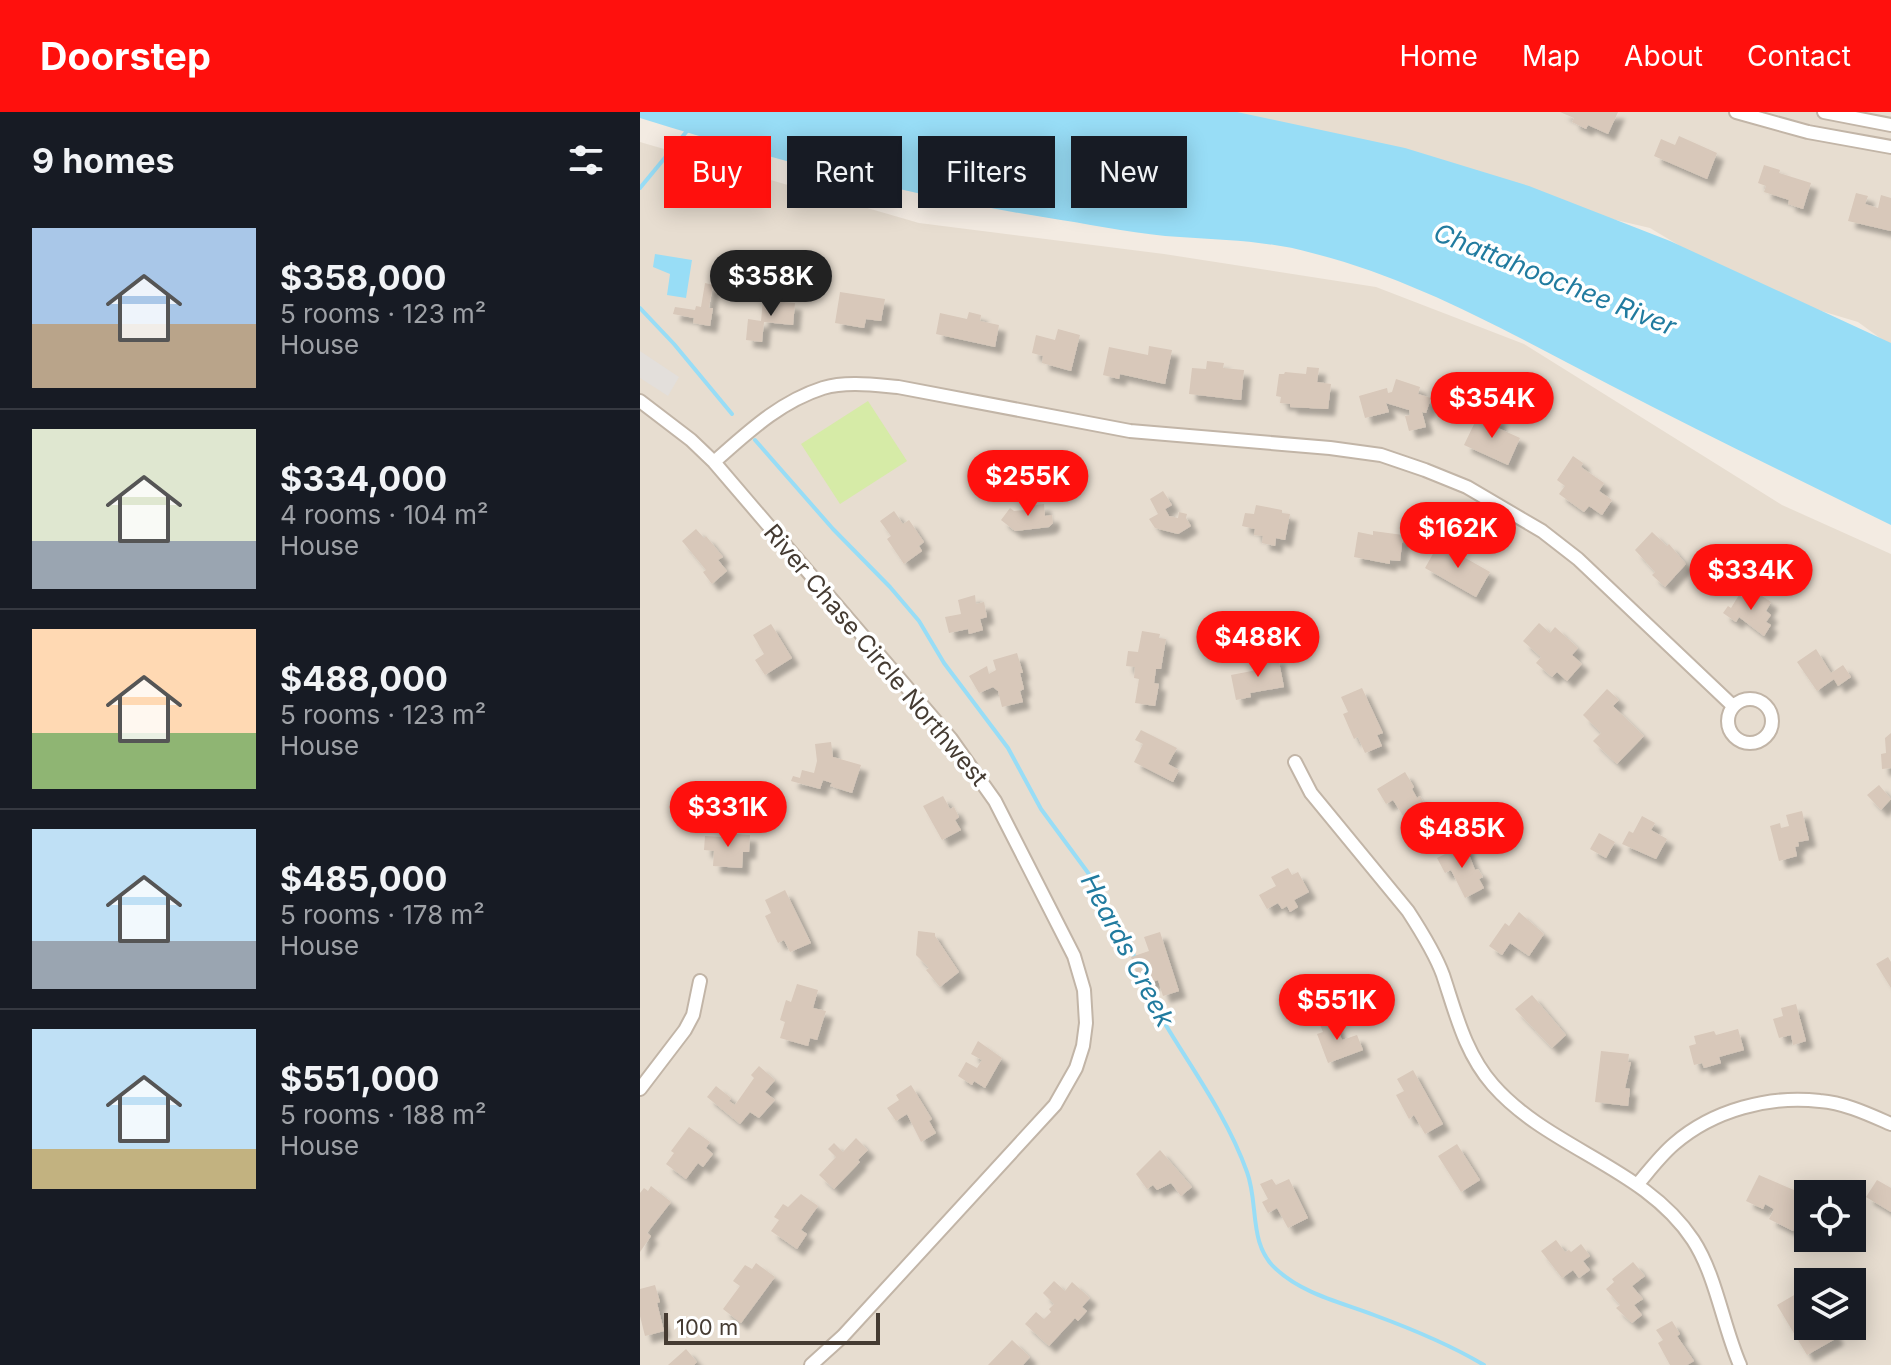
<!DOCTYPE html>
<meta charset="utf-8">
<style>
:root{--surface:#171b24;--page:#242831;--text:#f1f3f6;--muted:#9ea1a6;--line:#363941;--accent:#ff100d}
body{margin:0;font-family:Inter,sans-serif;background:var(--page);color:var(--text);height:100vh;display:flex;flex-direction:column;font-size:30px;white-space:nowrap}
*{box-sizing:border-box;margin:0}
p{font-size:26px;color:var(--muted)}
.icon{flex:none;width:44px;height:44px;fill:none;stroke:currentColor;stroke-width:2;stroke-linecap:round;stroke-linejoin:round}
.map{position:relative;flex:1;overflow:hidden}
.drawer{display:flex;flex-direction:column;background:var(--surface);width:640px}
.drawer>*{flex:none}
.top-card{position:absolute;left:24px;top:24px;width:760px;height:72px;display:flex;gap:16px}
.tools{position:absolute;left:1154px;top:1068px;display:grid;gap:16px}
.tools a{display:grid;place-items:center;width:72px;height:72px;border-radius:0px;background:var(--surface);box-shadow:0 4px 20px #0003;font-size:40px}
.scale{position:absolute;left:24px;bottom:20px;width:216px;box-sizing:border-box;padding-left:8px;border:4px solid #453b32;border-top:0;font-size:22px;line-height:28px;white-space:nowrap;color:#453b32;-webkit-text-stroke:6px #fff;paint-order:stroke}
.price{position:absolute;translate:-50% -68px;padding:0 18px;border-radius:28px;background:var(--accent);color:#fff;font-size:26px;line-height:52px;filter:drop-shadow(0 2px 4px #0008)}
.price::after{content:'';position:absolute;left:50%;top:48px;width:24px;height:18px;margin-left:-12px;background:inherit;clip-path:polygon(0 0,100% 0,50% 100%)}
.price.selected{background:#222;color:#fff}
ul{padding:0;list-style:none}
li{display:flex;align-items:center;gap:24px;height:200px;padding:0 32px}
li+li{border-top:2px solid var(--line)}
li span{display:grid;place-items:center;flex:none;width:224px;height:160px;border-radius:0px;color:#555}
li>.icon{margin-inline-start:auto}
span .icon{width:96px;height:96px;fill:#fffc;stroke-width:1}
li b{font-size:34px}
h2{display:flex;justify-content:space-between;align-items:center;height:96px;padding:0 32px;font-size:34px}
.pill{padding:0 28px;border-radius:0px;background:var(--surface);box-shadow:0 4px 20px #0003;font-size:28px;line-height:72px}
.pill.selected{background:var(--accent);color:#fff}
header{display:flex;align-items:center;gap:48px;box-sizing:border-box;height:112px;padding:0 40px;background:var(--accent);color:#fff}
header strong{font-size:38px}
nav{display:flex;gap:44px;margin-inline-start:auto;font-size:28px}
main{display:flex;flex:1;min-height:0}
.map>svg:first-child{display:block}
.residential{fill:#e7ddd0;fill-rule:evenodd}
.green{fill:#d6eba7}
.parking{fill:#e3dfdb}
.water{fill:#98ddf6}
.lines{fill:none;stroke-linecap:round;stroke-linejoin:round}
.stream{stroke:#98ddf6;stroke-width:4}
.building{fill:#d8c8ba;filter:url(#shadow)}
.minor-casing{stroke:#c2b5a7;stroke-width:16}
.minor{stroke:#fff;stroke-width:12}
.labels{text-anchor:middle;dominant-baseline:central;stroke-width:7;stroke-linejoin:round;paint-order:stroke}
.street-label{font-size:24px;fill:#453b32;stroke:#fff}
.water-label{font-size:26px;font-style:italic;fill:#217b9f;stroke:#fff}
</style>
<header>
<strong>Doorstep</strong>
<nav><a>Home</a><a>Map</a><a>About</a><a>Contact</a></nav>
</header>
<main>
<section class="drawer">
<h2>9 homes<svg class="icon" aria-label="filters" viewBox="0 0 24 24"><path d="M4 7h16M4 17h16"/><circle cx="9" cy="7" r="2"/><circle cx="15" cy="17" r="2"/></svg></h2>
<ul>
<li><span style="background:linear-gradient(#a9c7e8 60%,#b9a48a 0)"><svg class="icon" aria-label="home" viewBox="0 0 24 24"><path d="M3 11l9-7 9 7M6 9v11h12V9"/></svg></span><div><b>$358,000</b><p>5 rooms · 123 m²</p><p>House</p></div></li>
<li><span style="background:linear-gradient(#dfe7d0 70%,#9aa5b1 0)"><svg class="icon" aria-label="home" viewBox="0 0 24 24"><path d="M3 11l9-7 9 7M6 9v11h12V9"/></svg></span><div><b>$334,000</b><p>4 rooms · 104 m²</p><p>House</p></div></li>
<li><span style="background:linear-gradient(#ffd9b3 65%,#8fb573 0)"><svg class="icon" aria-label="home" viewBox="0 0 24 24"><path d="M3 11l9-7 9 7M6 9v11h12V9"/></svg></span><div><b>$488,000</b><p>5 rooms · 123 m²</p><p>House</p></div></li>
<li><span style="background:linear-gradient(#bfe0f5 70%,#9aa5b1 0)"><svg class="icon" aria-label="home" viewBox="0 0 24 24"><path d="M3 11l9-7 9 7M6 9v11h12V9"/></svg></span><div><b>$485,000</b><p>5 rooms · 178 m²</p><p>House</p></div></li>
<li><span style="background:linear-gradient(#bfe0f5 75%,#c2b280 0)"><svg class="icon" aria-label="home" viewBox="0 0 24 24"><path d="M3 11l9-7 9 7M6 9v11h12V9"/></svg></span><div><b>$551,000</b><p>5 rooms · 188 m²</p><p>House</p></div></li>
</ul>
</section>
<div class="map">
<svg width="1251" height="1253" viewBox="0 0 1251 1253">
<defs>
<filter id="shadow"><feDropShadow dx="7" dy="7" stdDeviation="2" flood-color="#0004"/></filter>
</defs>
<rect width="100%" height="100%" fill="#f3ebe2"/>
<path class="residential" d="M485 0H1251V234L1218 210 1115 179 1010 116 839 76Z
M0 30 279 111 524 142 736 175 884 232 1142 393 1251 442V1253H0ZM1168 1082H1212V1126H1168ZM1168 1170H1212V1214H1168Z"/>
<path class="green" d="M228 289 267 349 200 392 161 332Z"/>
<path class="parking" d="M0 239 39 265 28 284 0 266Z"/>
<path class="water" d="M0 0H597L765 36 889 74 1030 129 1251 231V413C1157 367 1063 321 970 273 873 223 779 168 672 141 629 129 585 128 540 125 501 123 460 114 421 108 279 86 137 49 0 6Z
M15 142 52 148 46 186 27 183 30 162 13 155Z"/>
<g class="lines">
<path class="stream" d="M0 76 47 19
M0 196 34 232 92 302
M115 328 193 417 250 475 279 509 304 551 368 636 401 697 460 777 476 814 490 829 495 849
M501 869C534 935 582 990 607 1060 619 1092 608 1132 636 1157 663 1182 700 1190 734 1203 772 1217 809 1232 844 1253"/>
</g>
<path class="building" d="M920 0H978L968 22 948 13 946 17 932 10 934 6Z
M1039 24 1077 41 1067 67 1014 44 1021 27 1035 33Z
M1124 53 1140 58 1139 61 1171 71 1163 97 1148 92 1149 88 1124 80 1126 74 1118 71Z
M1216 81 1228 84 1225 92 1238 96 1241 83 1251 86V119L1208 109Z
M65 171 73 173 69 196H73L70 214 53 211 54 206 33 202 35 195 55 198 56 194 61 195Z
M200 180 245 187 241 209 226 207 224 216 195 211Z
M123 188 155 191 153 213 124 210 122 230 106 228 108 207 121 209Z
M329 200 341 203 340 209 359 213 355 235 296 222 300 201 327 207Z
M418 217 440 223 431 259 402 251 403 244 392 241 396 223 415 228Z
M509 234 532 238 525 272 480 262 479 267 463 263 469 235 508 243Z
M567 249 584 251 583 256 604 258 601 288 549 282 552 256 566 257Z
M667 255 679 256 677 270 691 272 688 297 650 295V292L640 291 641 285 636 284 639 262H644L645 260 666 262Z
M756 267 780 275 778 282 791 286 786 301 782 300 786 315 769 319 765 304 770 303 769 298 746 291 749 300 725 306 719 284 747 276 748 281 752 280Z
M852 303 860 307 858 316 880 326 868 353 824 333 836 308 849 310Z
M933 344 943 351 941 355 964 371 959 379 972 388 962 403 949 394 944 400 919 382 925 374 917 368Z
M523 379 532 393 525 397 529 404 538 406 539 400 547 402 546 406 551 414 538 422 515 416 509 407 518 402 510 387Z
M404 392 405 404 412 403 413 411 409 415 375 419 361 408 370 396 374 399 385 398V394Z
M616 393 642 398V401L650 402 645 428 636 426 635 434 622 431 623 424 614 423 615 417 602 414 605 401 614 402Z
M254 399 263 412 269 408 284 430 279 434 282 439 264 452 247 427 251 424 240 409Z
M56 417 64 426 66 424 83 445 78 448 87 459 72 472 63 460 66 458 42 429Z
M733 419 763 423 760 449 750 448V452L714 445 718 420 733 423Z
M1012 420 1027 434 1029 432 1046 452 1025 475 1012 463 1015 460 995 438Z
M799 431 850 460 836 485 785 456Z
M1116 480 1131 490 1126 499 1131 503 1126 510 1131 513 1124 524 1099 505 1096 510 1083 501 1088 494 1091 496 1099 483 1109 490Z
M335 483 336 492 344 490 347 505 340 507 343 518 329 522 328 517 309 521 305 505 321 502 318 488Z
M899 511 910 521 915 515 938 536 932 543 942 552 927 569 917 560 912 565 896 551 901 545 883 529Z
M131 512 152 546 125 563 115 548 124 542 113 523Z
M502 519 520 522 519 526 526 527 521 557H516L514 571 519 572 515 594 495 591 499 567 494 566 495 555 486 554 488 539 498 540Z
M1176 537 1191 561 1203 553 1211 565 1198 574 1194 567 1177 579 1157 550Z
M377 541 383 561H380L384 577 380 579 383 590 362 595 358 579 353 575 339 581 329 564 347 554 349 562 356 558 353 548Z
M638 545 644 575 610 581 611 585 596 588 591 563 622 557 620 548Z
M722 576 743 621 737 623 742 634 725 641 718 625 714 627 703 602 708 600 701 585Z
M967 577 979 588 973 594 1004 624 977 652 953 629 961 621 943 603Z
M501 618 537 636 528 652 539 658 533 670 494 650 503 632 495 628Z
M1251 621V656L1242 657 1241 642 1246 641 1245 626Z
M191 630 193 645 221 653 212 681 190 674 192 671 183 668 180 677 151 669 153 664 160 666 162 658 174 661 177 649 175 632Z
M765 660 774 675 772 677 777 686 780 684 785 693 782 695 787 702 769 713 753 688 746 692 737 677Z
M1239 673 1251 687 1241 698 1227 683Z
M303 684 310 697 314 695 319 705 315 708 321 718 302 728 283 694Z
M1162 699 1169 728 1158 730 1159 734 1155 735 1157 744 1139 749 1130 714 1140 711 1141 716 1149 714 1146 703Z
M1002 704 1015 711 1011 718 1027 727 1016 747 982 732 989 719 993 721Z
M82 721 110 723 109 740H103L102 756 73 754 74 739 64 738 65 724 82 725Z
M959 721 975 730 966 746 950 737Z
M825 732 835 758 838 757 843 765 839 767 844 776 825 786 811 758 805 761 797 746Z
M648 756 652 763 658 760 669 780 654 788 658 795 650 800 647 794 642 797 638 791 627 797 619 783 636 774 631 765Z
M145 778 171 831 150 840 144 828 138 831 125 804 131 801 125 788Z
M879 800 904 822 889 844 870 831 862 843 849 834 865 811 869 814Z
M278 819 295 821V824L319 860 300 875 286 858 289 856 276 843Z
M520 820 539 879 523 884 518 868 501 874 491 845 509 839 504 825Z
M1248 845 1251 850V876L1236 852Z
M157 872 178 878 173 896 186 899 177 928 170 926 168 934 140 926 145 910 140 908 146 888 151 890Z
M892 883 926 923 912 936 875 897Z
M1156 892 1166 929 1153 933 1151 923 1139 926 1133 907 1143 904 1141 896Z
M692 905 702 928 717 923 723 938 688 951 677 922 683 920 679 910Z
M1098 917 1104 938 1079 945 1081 951 1064 956 1062 951 1054 953 1049 934 1056 932 1054 924 1074 919 1076 923Z
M338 929 362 946 345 976 334 969 332 973 318 964 326 950 337 956 342 948 331 942Z
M961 939 989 942 988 950H991L985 976 990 977 988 994 955 990Z
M119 954 135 968 125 980 135 988 119 1006 110 1000 100 1012 67 985 76 974 91 986 89 989 95 993 114 966 111 963Z
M773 958 803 1012 785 1022 774 1003 769 1007 756 983 764 979 757 967Z
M271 973 292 1007 289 1009 296 1021 281 1030 267 1002 256 1009 247 996 259 988 256 983Z
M49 1015 70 1030 66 1036 73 1042 63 1055 58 1051 46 1067 26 1052 34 1041 31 1039Z
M216 1026 228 1038 218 1048 220 1050 194 1077 179 1063 196 1045 188 1037 194 1031 203 1040Z
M817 1032 840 1068 821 1080 798 1044Z
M520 1038 552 1075 541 1084 531 1071 517 1078 513 1073 507 1077 496 1062Z
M1119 1063 1168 1084 1153 1119 1129 1107 1134 1097 1125 1092 1123 1097 1106 1089Z
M632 1067 636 1073 649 1067 668 1106 648 1116 637 1096 628 1101 622 1090 628 1087 620 1072Z
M1237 1068 1251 1076V1100L1226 1085Z
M11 1074 31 1090 7 1121 11 1124 0 1140V1081L4 1076 8 1079Z
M161 1082 178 1094 161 1118 167 1122 157 1137 131 1119 139 1108 134 1105 143 1092 148 1095Z
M916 1128 925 1140 929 1138 931 1140 941 1132 950 1144 943 1149 950 1158 939 1166 933 1158 922 1166 901 1139Z
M993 1150 1005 1164 992 1174 1003 1187 994 1193 1002 1203 992 1211 976 1196 980 1193 966 1177 974 1170 972 1167Z
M116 1151 135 1165 101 1211 83 1197 100 1174 93 1169 105 1153 112 1157Z
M414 1169 425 1179 432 1170 450 1186 442 1195 447 1199 438 1209 435 1206 409 1234 385 1212 396 1200 404 1207 411 1200 409 1197 414 1192 403 1181Z
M15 1173 20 1190 17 1191 24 1219 5 1224 0 1204V1177Z
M1168 1175V1214H1190L1197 1226 1167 1243 1137 1193Z
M1032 1209 1040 1222 1037 1224 1054 1249 1047 1253H1030L1018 1231 1023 1228 1016 1218Z
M372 1228 390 1245 383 1253H348Z
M46 1237 57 1250 54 1253H28Z"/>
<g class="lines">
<g class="minor-casing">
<path id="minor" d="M1096 0 1168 20 1251 35
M1184 0 1251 13
M0 289 51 328 74 350 311 627 355 689 434 844 444 878 446 911 443 934 436 956 415 993 203 1224 171 1253
M74 350C107 321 139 290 183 276 206 269 235 273 258 275L490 319 690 336 741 343 785 358 827 375 902 419 938 447 1093 594
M1088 609a22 22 0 1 1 44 0a22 22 0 1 1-44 0Z
M655 650 671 681 768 799C781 819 795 841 803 863 816 902 825 941 853 973 909 1037 1005 1055 1053 1128 1076 1163 1083 1214 1100 1253
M0 977 45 918 53 903 60 869
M997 1073C1009 1059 1020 1044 1034 1032 1073 998 1130 983 1180 989 1205 991 1228 1002 1251 1012"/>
</g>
<use href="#minor" class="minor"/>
</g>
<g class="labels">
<g class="street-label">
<text transform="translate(236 543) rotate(50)">River Chase Circle Northwest</text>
</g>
<g class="water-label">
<text transform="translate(915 167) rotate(22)">Chattahoochee River</text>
<text transform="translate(488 838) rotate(62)">Heards Creek</text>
</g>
</g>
</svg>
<div class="tools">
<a><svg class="icon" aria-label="locate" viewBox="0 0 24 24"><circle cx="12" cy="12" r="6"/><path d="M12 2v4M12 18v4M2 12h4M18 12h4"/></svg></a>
<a><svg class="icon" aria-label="layers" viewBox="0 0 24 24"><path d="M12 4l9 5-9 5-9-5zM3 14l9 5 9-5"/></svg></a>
</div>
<div class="scale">100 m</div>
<b class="price selected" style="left:131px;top:206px">$358K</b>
<b class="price" style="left:852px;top:328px">$354K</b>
<b class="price" style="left:388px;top:406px">$255K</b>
<b class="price" style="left:818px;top:458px">$162K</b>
<b class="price" style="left:1111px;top:500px">$334K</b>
<b class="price" style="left:618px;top:567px">$488K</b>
<b class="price" style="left:88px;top:737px">$331K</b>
<b class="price" style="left:822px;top:758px">$485K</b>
<b class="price" style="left:697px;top:930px">$551K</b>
<div class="top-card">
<a class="pill selected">Buy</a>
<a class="pill">Rent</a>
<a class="pill">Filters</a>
<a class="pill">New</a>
</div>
</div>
</main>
